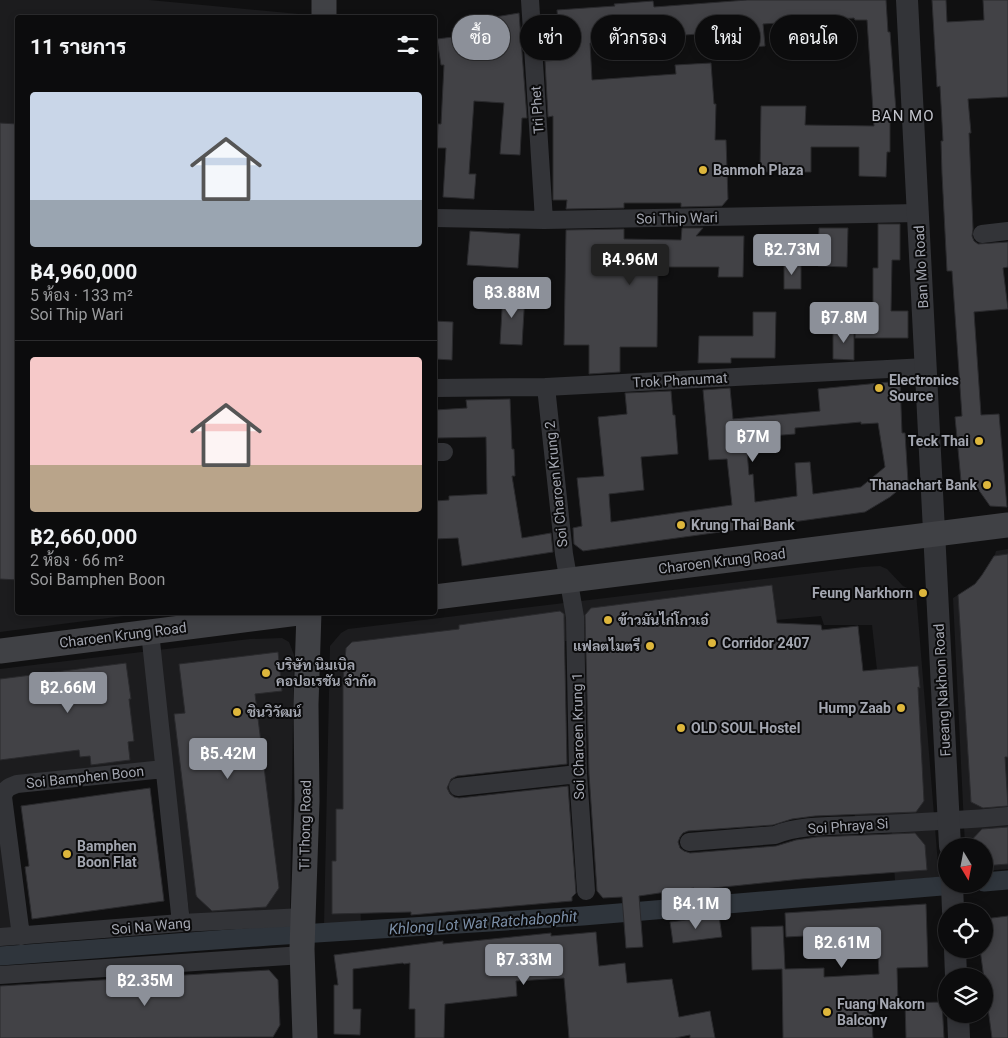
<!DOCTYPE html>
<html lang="th">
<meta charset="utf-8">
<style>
:root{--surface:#0c0c0d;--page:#151516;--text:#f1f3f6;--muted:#9a9b9d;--line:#2c2c2e;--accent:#8c9099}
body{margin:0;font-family:Roboto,Sarabun,sans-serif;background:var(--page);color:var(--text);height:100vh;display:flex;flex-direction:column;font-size:19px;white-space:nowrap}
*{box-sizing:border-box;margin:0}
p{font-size:16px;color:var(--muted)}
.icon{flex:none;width:28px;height:28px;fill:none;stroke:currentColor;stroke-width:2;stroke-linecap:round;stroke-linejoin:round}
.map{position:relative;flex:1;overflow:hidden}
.drawer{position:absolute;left:15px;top:15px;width:422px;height:600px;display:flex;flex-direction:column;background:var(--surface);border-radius:5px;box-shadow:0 2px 8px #0003,0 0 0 1px var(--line)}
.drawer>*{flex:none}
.banner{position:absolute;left:452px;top:15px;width:475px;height:45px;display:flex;gap:10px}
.needle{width:32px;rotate:170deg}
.tools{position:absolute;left:938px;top:838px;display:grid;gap:10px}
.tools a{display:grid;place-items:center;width:55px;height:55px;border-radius:50%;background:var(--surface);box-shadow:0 2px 8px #0003,0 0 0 1px var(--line);font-size:25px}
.price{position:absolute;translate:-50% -42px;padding:0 11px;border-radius:5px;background:var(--accent);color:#fff;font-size:16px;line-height:32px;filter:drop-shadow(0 1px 2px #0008)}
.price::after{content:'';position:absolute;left:50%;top:30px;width:15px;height:11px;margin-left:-8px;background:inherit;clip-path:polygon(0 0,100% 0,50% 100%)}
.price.on{background:#222;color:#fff}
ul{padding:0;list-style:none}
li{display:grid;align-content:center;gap:10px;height:265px;padding:0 15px}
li+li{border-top:1px solid var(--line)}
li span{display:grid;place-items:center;height:155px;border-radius:5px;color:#555}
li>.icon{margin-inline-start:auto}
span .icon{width:90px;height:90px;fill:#fffc;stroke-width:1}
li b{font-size:21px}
h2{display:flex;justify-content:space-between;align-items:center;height:60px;padding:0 15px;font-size:21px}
.tag{padding:0 18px;border-radius:22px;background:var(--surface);box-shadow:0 2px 8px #0003,0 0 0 1px var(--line);font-size:18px;line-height:45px}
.tag.on{background:var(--accent);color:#fff}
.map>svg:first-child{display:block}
.built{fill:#1c1c1e}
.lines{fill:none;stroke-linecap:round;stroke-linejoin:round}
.canal{stroke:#2f353c;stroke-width:19}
.building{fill:#424246;stroke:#2a2a2d;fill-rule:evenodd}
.minor{stroke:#333438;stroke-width:18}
.tertiary{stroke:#333438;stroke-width:22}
.secondary{stroke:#404145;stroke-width:25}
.poi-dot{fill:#ddb63c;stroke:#0b0b0c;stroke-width:2}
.labels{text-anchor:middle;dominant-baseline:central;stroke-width:4;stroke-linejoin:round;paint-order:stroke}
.street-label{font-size:14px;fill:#a3a6b0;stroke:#0b0b0c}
.poi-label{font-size:14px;font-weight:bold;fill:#a3a6b0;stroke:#0b0b0c;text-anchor:start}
.neighbourhood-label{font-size:15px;letter-spacing:1px;fill:#c3c5cd;stroke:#0b0b0c}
.water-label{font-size:15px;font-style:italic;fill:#7c90a9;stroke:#0b0b0c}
</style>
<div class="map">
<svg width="1008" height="1038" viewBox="0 0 1008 1038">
<rect width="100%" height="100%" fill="#101011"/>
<path class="built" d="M0 0H149L309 15 308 18H18V612L147 613 0 632Z
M1008 549V869L984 871V846H965L953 598 978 583 991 567 996 551Z
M880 566 887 569 903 586 916 592 939 877 895 881 891 817 855 819 853 787 825 675 877 670 872 625H824L821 616 776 620 694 623 460 656 453 809 360 890 361 927 324 926 330 646 341 633 348 629 863 567Z
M282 638 289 642 294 655 290 913 190 918 169 765 0 792V669L250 639Z
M0 812 15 930 0 931Z"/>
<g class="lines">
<path class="canal" d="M984 882 1008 880
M0 956 269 936 583 916 966 884"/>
</g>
<path class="building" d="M747 0H886L888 32H890L896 111 890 112V152H887L886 177 859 176V147H811V172H760L761 106H806L805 125 874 126 867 20H855L854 18 763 24 765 46 746 48 745 30 590 43 592 80 676 74 675 65 711 63 714 104H716L715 140H726L728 199 722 206 681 207V203H624V208L566 209 567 200H553V116L548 117 545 61 561 60 557 10 615 6 614 4 653 1 654 7Z
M932 0H946L947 22 984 20 983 0H1008V97L968 99 971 133H969L973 229 972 236 974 241 978 244 1008 242V267L1003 268 1008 309 974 312 981 415 999 414 1007 507 990 506 978 489 961 481 955 417 962 416 952 271H947L942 174 941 141H943L940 86 937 87Z
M519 13 527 118H522L520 155 500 154 504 103 474 101 469 174H476L474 199 443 197 446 148H437L438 124H441L444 65H441L437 39 461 36 459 23Z
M0 123 18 124V580L0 579Z
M878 224H900V260H892L891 311H908V338H855L856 311H873V268H878Z
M682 228H703L696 236H744L743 277H718L719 267H658L657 347H620V372L589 374V345H564L566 230 624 229V239L681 240Z
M819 228H848L847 267 818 266Z
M470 231 520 234 518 268 467 265Z
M784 262 801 263V289H784Z
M503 293 525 294 522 345 500 344Z
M753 312H776L775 358H731V363H698L699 336H753Z
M435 321 453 322 452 360 435 359Z
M833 329H854V360L833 359Z
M900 381 902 433H905L908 482 890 497 865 512 583 551 574 544 573 528 582 526 577 478 604 476 598 417 627 414 625 393 671 391 673 415H675L678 454 641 457 644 490 609 494 611 522 732 505 727 459 709 460 703 390 730 388 733 419 820 411 818 389ZM861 422V424L878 423 885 467 861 487 813 494 810 462 795 463 797 496 755 502 753 474 749 475 746 438 795 434V428Z
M510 399 512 449H514L515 476H512L522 538 551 533 553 552 462 566 458 538 435 539V501L449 500V496L487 494 486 437 437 438 435 410 467 408 466 400Z
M1008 554V757H1005L1008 806 983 808 971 802 958 595 975 584 982 575 994 556Z
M772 585 777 623 821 625 822 630 858 626 863 671 918 666 920 688 918 687 924 801 916 812 815 816 792 819 773 825 688 831 683 833 680 837 678 842 680 848 684 851 690 853 776 846 796 840 817 837 915 833 925 845 927 870 802 879 694 890V888L639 896 643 947 626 948 622 897 603 898 597 891 589 774 585 615 591 608Z
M560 611 564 614V618L567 764 457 776 451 779 447 788 450 794 454 797 459 798 568 786 576 893 572 897V901L411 915V912L332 914V861H336V809H343V680L346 648 352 642 459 629V625Z
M278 652 282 691 255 694 279 888 266 907 212 911 197 897 196 895 174 714 185 713 179 664Z
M126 663 131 699H129L134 741 128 742 130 760 91 765 90 756 80 757 79 750 0 760V679Z
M150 788 164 901 32 919 25 867 29 866 21 806Z
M1008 827V864L984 866V846H966L982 829Z
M926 904 928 967 897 968 898 1004 871 1005 873 1038H783L782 969 752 970 751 927 783 926 785 969 824 968V977L879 974 877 932 786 937 785 913Z
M719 916 722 937 673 943 670 922Z
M1008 916V1038H992L980 949H984V919Z
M596 932 599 966 625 963 627 983 672 979 679 1017 710 1011 715 1038H690V1035L675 1038H569L564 978 516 981 517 996 445 1004 444 1038H415V1009H409L410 963 404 964 403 963 353 969V1009H361L360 1035 334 1034V985H338L334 955 443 941V944L551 933V936Z
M269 970 278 980 280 1025 273 1037 0 1038V986Z
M942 1002 944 1038H906L905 1003Z"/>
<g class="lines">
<path class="minor" d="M530 0 544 220
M435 218 544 220 918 213
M982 234 1008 231
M546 387 564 554 575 617 578 774 586 891
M435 388 546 387 926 367
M435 452H444
M150 632 181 923
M458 787 578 774
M689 842 775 835C798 825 833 826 858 825 908 823 958 821 1008 816
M21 936 3 797C5 788 9 787 17 784L164 769
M0 937 181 923 303 917
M0 975 303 955"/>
<path class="tertiary" d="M907 0 950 846
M952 884 953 911
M955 949 956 976
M958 1014 959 1038"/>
<path class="secondary" d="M324 18V0
M435 597 1008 525
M0 651 306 612
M305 1038 302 949 307 801 306 704 309 612"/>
</g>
<g class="poi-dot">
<circle cx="703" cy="170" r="5"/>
<circle cx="879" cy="388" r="5"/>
<circle cx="979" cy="441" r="5"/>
<circle cx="987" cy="485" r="5"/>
<circle cx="681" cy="525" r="5"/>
<circle cx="923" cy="593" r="5"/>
<circle cx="608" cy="620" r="5"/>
<circle cx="712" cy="643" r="5"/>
<circle cx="650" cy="646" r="5"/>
<circle cx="266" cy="673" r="5"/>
<circle cx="901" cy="708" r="5"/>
<circle cx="237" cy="712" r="5"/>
<circle cx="681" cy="728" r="5"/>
<circle cx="67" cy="854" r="5"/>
<circle cx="827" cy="1012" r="5"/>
</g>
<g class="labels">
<g class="street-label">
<text transform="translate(537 110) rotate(-94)">Tri Phet</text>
<text transform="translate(677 218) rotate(-1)">Soi Thip Wari</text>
<text transform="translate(921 267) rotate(-93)">Ban Mo Road</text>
<text transform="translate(680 380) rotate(-3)">Trok Phanumat</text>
<text transform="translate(556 484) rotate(-96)">Soi Charoen Krung 2</text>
<text transform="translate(722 561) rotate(-7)">Charoen Krung Road</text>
<text transform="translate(123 635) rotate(-7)">Charoen Krung Road</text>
<text transform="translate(942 690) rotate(-93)">Fueang Nakhon Road</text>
<text transform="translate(578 736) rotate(-91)">Soi Charoen Krung 1</text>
<text transform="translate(85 777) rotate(-6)">Soi Bamphen Boon</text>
<text transform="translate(305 825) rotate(-89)">Ti Thong Road</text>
<text transform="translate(848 826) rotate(-4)">Soi Phraya Si</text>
<text transform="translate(151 926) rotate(-5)">Soi Na Wang</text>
</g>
<g class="poi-label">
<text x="713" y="170">Banmoh Plaza</text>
<text x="889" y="380">Electronics<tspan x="889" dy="16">Source</tspan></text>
<text x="969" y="441" text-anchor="end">Teck Thai</text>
<text x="977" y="485" text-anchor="end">Thanachart Bank</text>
<text x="691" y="525">Krung Thai Bank</text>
<text x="913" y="593" text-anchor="end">Feung Narkhorn</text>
<text x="618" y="620">ข้าวมันไก่โกวเอ๋</text>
<text x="722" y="643">Corridor 2407</text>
<text x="640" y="646" text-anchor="end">แฟลตไมตรี</text>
<text x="276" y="665">บริษัท นิมเบิล<tspan x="276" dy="16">คอปอเรชัน จำกัด</tspan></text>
<text x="891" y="708" text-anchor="end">Hump Zaab</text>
<text x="247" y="712">ชินวิวัฒน์</text>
<text x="691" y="728">OLD SOUL Hostel</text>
<text x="77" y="846">Bamphen<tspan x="77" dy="16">Boon Flat</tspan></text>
<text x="837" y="1004">Fuang Nakorn<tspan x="837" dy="16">Balcony</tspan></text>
</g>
<g class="neighbourhood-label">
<text x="903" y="116">BAN MO</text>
</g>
<g class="water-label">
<text transform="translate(483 923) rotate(-4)">Khlong Lot Wat Ratchabophit</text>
</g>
</g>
</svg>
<div class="tools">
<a><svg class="needle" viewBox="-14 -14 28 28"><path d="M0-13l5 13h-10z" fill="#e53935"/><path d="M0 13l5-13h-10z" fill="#9a9b9d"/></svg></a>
<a><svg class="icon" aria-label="locate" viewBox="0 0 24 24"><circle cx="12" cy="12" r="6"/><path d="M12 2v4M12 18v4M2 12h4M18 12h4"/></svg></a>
<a><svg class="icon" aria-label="layers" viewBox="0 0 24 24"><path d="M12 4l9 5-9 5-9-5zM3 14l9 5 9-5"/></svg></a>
</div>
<b class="price" style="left:792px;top:276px">฿2.73M</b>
<b class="price on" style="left:630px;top:286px">฿4.96M</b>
<b class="price" style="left:512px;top:319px">฿3.88M</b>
<b class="price" style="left:844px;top:344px">฿7.8M</b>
<b class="price" style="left:753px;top:463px">฿7M</b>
<b class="price" style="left:68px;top:714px">฿2.66M</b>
<b class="price" style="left:228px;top:780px">฿5.42M</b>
<b class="price" style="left:696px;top:930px">฿4.1M</b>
<b class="price" style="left:842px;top:969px">฿2.61M</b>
<b class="price" style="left:524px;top:986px">฿7.33M</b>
<b class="price" style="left:145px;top:1007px">฿2.35M</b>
<div class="banner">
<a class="tag on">ซื้อ</a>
<a class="tag">เช่า</a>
<a class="tag">ตัวกรอง</a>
<a class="tag">ใหม่</a>
<a class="tag">คอนโด</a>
</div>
<section class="drawer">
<h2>11 รายการ<svg class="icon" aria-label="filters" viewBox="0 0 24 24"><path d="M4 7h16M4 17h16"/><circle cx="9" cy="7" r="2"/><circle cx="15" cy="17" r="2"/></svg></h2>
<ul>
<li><span style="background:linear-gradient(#c9d6e8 70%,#9aa5b1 0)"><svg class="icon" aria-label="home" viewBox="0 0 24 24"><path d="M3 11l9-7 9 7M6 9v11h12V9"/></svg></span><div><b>฿4,960,000</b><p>5 ห้อง · 133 m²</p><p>Soi Thip Wari</p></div></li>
<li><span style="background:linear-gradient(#f6c9c9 70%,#b9a48a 0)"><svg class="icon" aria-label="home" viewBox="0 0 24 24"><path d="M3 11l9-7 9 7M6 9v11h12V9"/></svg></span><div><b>฿2,660,000</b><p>2 ห้อง · 66 m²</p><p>Soi Bamphen Boon</p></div></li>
</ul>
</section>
</div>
